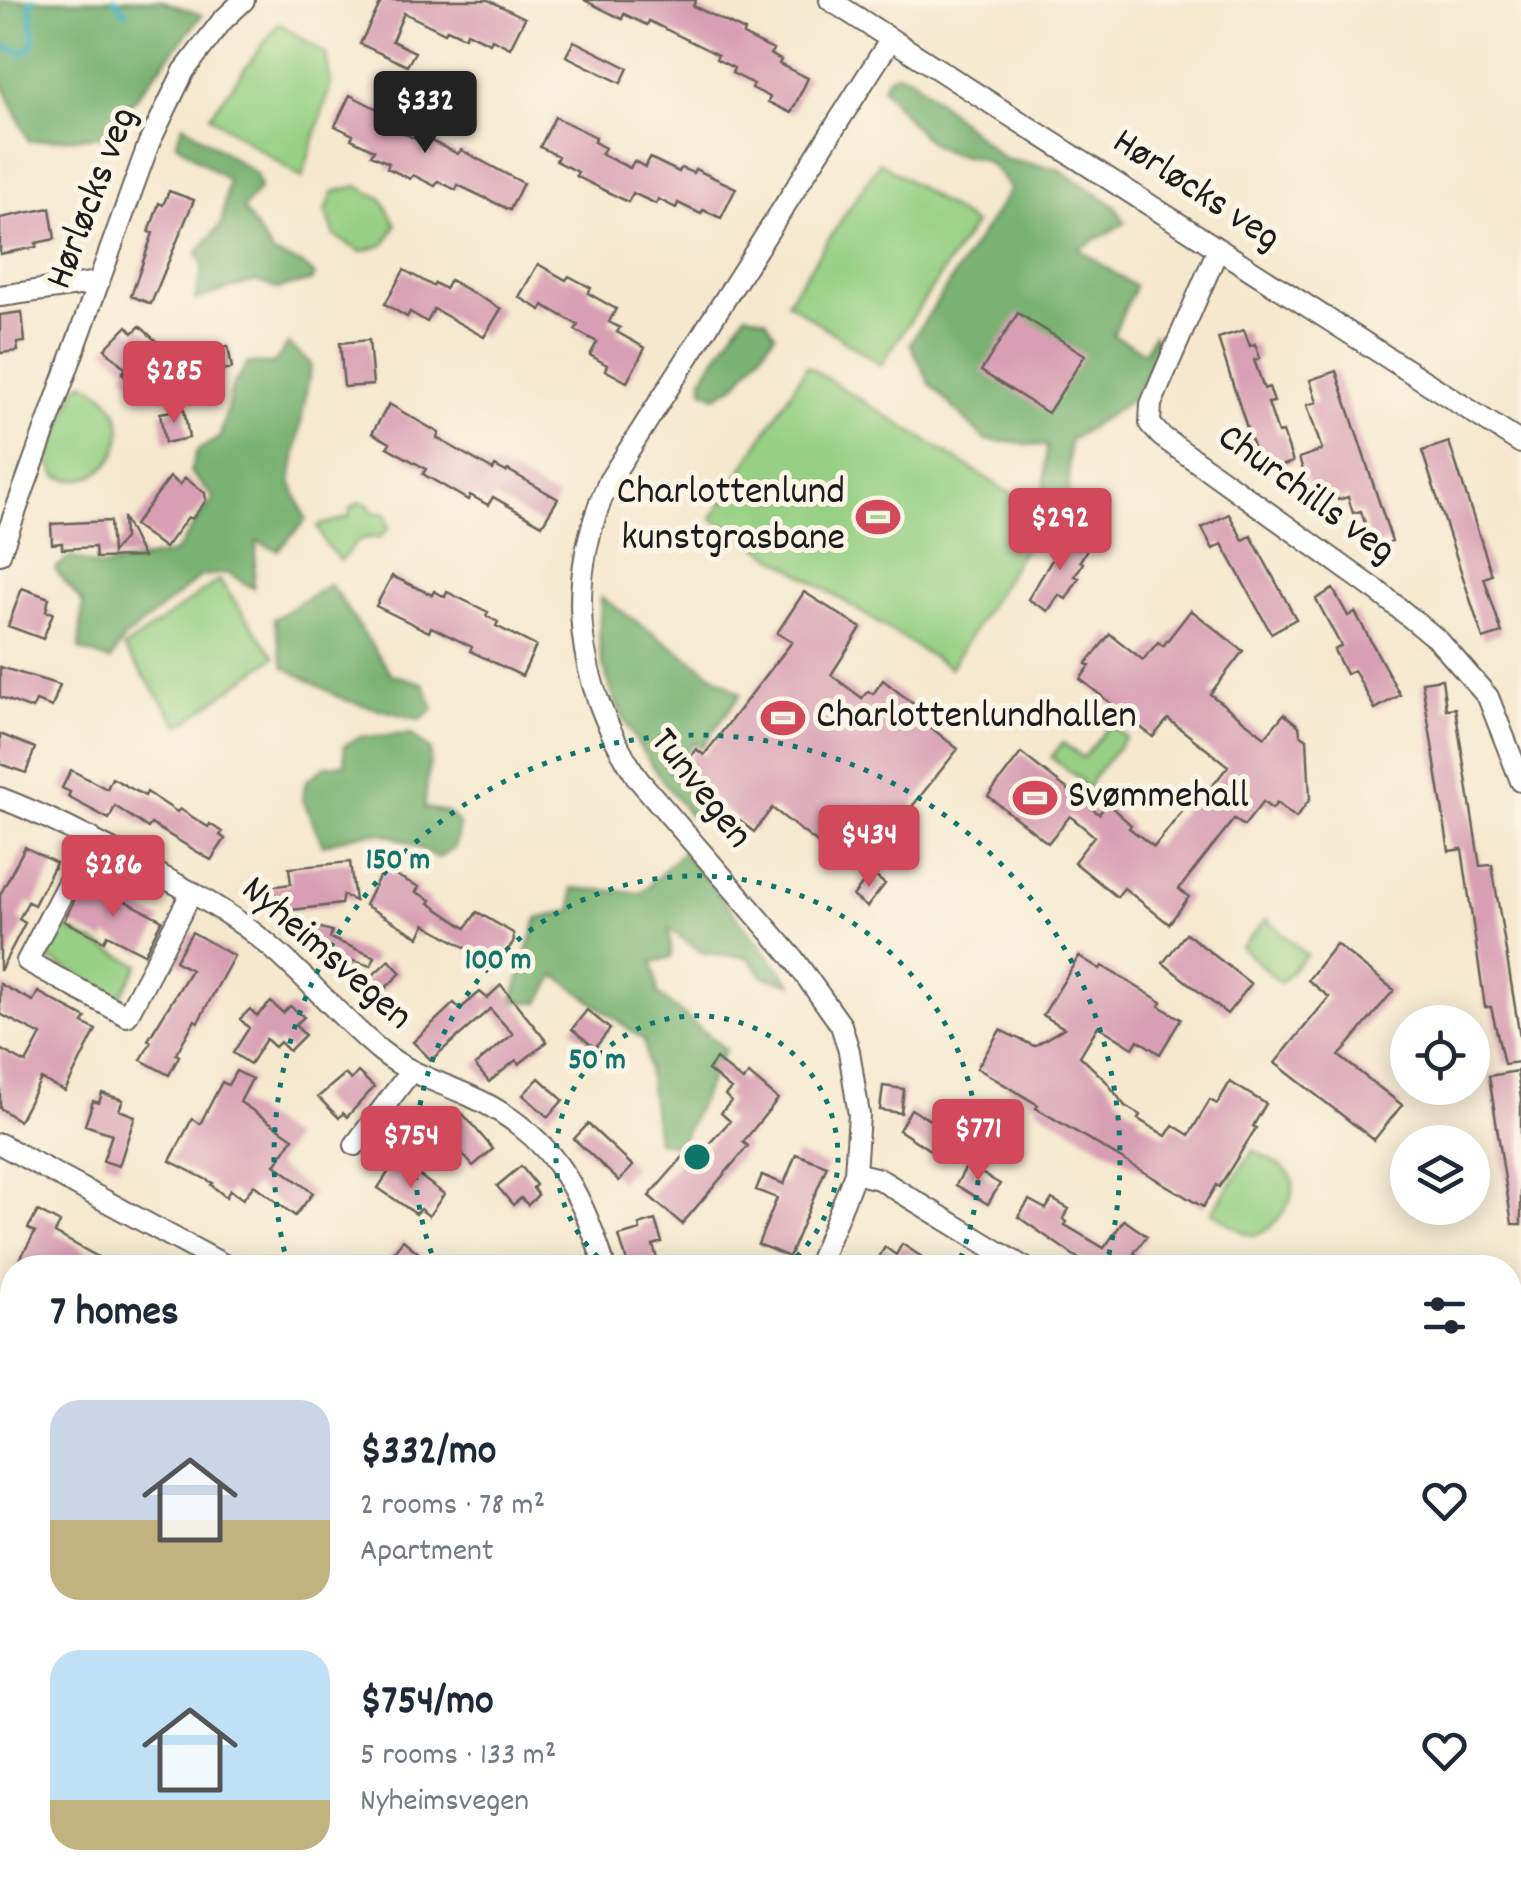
<!DOCTYPE html>
<meta charset="utf-8">
<style>
:root{--surface:#fff;--page:#f6f6f7;--text:#1f2937;--muted:#747a83;--accent:#d1495b}
body{margin:0;font-family:Dekko,sans-serif;background:var(--page);color:var(--text);height:100vh;display:flex;flex-direction:column;font-size:38px;white-space:nowrap}
*{box-sizing:border-box;margin:0}
p{font-size:32px;color:var(--muted)}
.icon{flex:none;width:55px;height:55px;fill:none;stroke:currentColor;stroke-width:2;stroke-linecap:round;stroke-linejoin:round}
.map{position:relative;flex:1;overflow:hidden}
.details{position:absolute;left:0px;top:1255px;width:1522px;height:640px;display:flex;flex-direction:column;background:var(--surface);border-radius:40px 40px 0 0;box-shadow:0 5px 25px #0003}
.details>*{flex:none}
.controls{position:absolute;left:1390px;top:1005px;display:grid;gap:20px}
.controls a{display:grid;place-items:center;width:100px;height:100px;border-radius:50%;background:var(--surface);box-shadow:0 5px 25px #0003;font-size:50px}
.price{position:absolute;translate:-50% -85px;padding:0 22px;border-radius:10px;background:var(--accent);color:#fff;font-size:32px;line-height:65px;filter:drop-shadow(0 2px 5px #0008)}
.price::after{content:'';position:absolute;left:50%;top:60px;width:30px;height:22px;margin-left:-15px;background:inherit;clip-path:polygon(0 0,100% 0,50% 100%)}
.price.on{background:#222;color:#fff}
ul{padding:0;list-style:none}
li{display:flex;align-items:center;gap:30px;height:250px;padding:0 50px}
li span{display:grid;place-items:center;flex:none;width:280px;height:200px;border-radius:30px;color:#555}
li>.icon{margin-inline-start:auto}
span .icon{width:120px;height:120px;fill:#fffc;stroke-width:1}
li b{font-size:42px}
h2{display:flex;justify-content:space-between;align-items:center;height:120px;padding:0 50px;font-size:42px}
.map>svg:first-child{display:block}
.green{fill:#97d084;stroke:#5a7650;stroke-width:2.5}
.forest{fill:#79b272;stroke:#4a6747;stroke-width:2.5}
.lines{fill:none;stroke-linecap:round;stroke-linejoin:round}
.stream{stroke:#3faebd;stroke-width:6}
.building{fill:#d89fb4}
.minor-casing{stroke:#68635a;stroke-width:24}
.minor{stroke:#fff;stroke-width:20}
.ring{fill:none;stroke:#0f766e;stroke-width:5;stroke-dasharray:5 10}
.labels{text-anchor:middle;dominant-baseline:central;stroke-width:10;stroke-linejoin:round;paint-order:stroke}
.street-label{font-size:40px;fill:#1c1c1c;stroke:#fcf5e5}
.poi-label{font-size:40px;fill:#1c1c1c;stroke:#fcf5e5;text-anchor:start}
.centre{fill:#0f766e;stroke:#fcf5e5;stroke-width:5}
.ring-label{font-size:30px;text-anchor:middle;font-weight:bold;fill:#0f766e;stroke:#fcf5e5;stroke-width:10;stroke-linejoin:round;paint-order:stroke}
</style>
<div class="map">
<svg width="1521" height="1895" viewBox="0 0 1521 1895">
<rect width="100%" height="100%" fill="#fcf5e5"/>
<filter id="ink" filterUnits="userSpaceOnUse"><feTurbulence type="fractalNoise" baseFrequency=".01" numOctaves="2"/><feDisplacementMap in="SourceGraphic" scale="20" xChannelSelector="R" yChannelSelector="G"/><feConvolveMatrix kernelMatrix="1 2 1 2 8 2 1 2 1" color-interpolation-filters="sRGB"/></filter>
<filter id="wash" filterUnits="userSpaceOnUse"><feTurbulence type="fractalNoise" baseFrequency=".0048" numOctaves="4" result="noise"/><feDisplacementMap in="SourceGraphic" scale="40" xChannelSelector="R" yChannelSelector="G"/><feGaussianBlur stdDeviation="2.25" result="paint"/><feColorMatrix in="noise" values="0 0 0 0 0 0 0 0 0 0 0 0 0 0 0 0 0 1.4 0 .05"/><feComposite in="paint" operator="in"/></filter>
<g filter="url(#wash)">
<rect width="100%" height="100%" fill="#f5e8ce"/>
<path class="green" d="M279 23 326 54 331 84 302 178 210 116Z
M880 162 974 224 881 365 787 302Z
M357 186 382 199 396 225 384 245 361 252 335 236 326 212 333 192Z
M807 366 1045 515 950 668 712 518Z
M83 382C154 412 112 498 57 476L49 461 75 390Z
M360 502 368 505 373 512 386 514 389 528 379 538C359 535 353 546 340 561L324 542 317 526 349 517 350 509Z
M219 580 275 657 180 726 124 648Z
M1110 725 1126 737 1090 782 1089 787 1083 788 1081 780 1051 757 1063 743 1083 758Z
M1267 919 1306 955 1280 983 1241 947Z
M56 923 139 965 120 997 45 957 43 953Z
M1253 1150C1264 1157 1284 1165 1291 1176 1302 1193 1272 1235 1253 1235 1240 1234 1224 1219 1212 1212Z"/>
<path class="forest" d="M0 0H160L202 15 105 136 29 141 0 79Z
M897 73 911 77 1004 159 1059 169 1115 206 1125 223 1079 249 1135 287 1113 335 1145 352 1153 335 1160 347 1134 398 1069 441V503L1044 493 1047 446 985 440 930 384 910 343 1010 190C981 142 972 167 937 147 916 134 898 106 882 87L889 77Z
M183 124 256 174 260 188 243 209 273 254 302 264 315 275 313 280 278 289 255 281 195 300 203 266 197 253 222 223 228 181 176 143Z
M746 313 766 319 775 334 737 384 716 396 703 390V377Z
M288 344 311 364 291 481 306 520 278 550 257 542 253 588 228 573 201 576 124 639 110 661 79 649 83 604 55 569 70 557 102 567 174 553 214 498 190 472 197 451 220 437 233 385 248 363 273 364Z
M330 584 391 674 423 683 434 709 421 720 345 700 284 667 274 619Z
M601 597 741 694 701 747 694 743 670 771 702 805 700 817H691C653 770 616 720 602 660 597 641 601 617 601 597Z
M411 734 431 751 424 808 447 812 459 824 455 848 438 858C383 830 383 825 323 845L302 798 306 781 326 766 345 764 344 746 359 737Z
M683 851 792 984 764 977 748 957 703 953 669 929 672 957 653 962 658 994 725 1049 679 1146 657 1141 644 1040 556 975 539 1003 513 1001 537 919 573 910 572 888 642 893Z"/>
<g class="lines">
<path class="stream" d="M115 0 126 13
M0 45 23 52 31 47 34 38 30 4 33 0"/>
</g>
<g id="blocks">
<path class="building" d="M376 0H488L525 18 510 48 492 39 490 43 467 32 465 37 447 29 445 33 404 13 392 41 415 52 407 66 360 44 381 2Z
M584 0H696L693 6 745 31 743 35 773 50 770 54 781 60 779 64 808 78 791 113 768 102 770 97 752 88 754 84 732 73 734 68 716 59 718 55 649 21 647 25 624 14 622 19Z
M574 41 628 68 621 83 566 56Z
M350 95 391 116 389 121 400 126 398 130 427 145 429 140 458 154 461 150 523 183 510 210 458 185 456 190 438 181 435 186 413 175 410 179 387 168 389 163 371 155 374 150 351 139 353 135 335 126Z
M555 117 596 137 594 142 605 148 601 154 630 168 634 161 645 167 650 158 679 172 681 168 693 173 695 169 736 188 721 218 703 210 701 214 678 203 676 208 658 199 656 204 633 193 628 202 576 176 578 172 556 161 558 156 540 147Z
M169 191 194 200 151 304 131 296 153 233 149 232 159 203 163 205Z
M50 208 55 239 36 243 37 247 0 254V218Z
M538 264 566 280 569 276 591 288 588 293 616 309 609 322 620 328 617 332 645 348 627 382 605 370 607 365 590 355 597 342 575 330 578 325 543 305 541 310 519 297Z
M404 270 433 286 435 283 445 289 450 280 501 309 484 337 434 309 427 322 410 312 407 317 385 304Z
M22 312 25 342 17 343 18 351 0 353V315Z
M1018 313 1085 355 1048 413 981 371Z
M127 326 133 333 140 326 169 353 162 361 168 367 152 383 144 378 136 387 122 373 126 369 105 349Z
M1244 330 1250 346 1255 344 1260 358 1254 360 1259 374 1264 389 1269 387 1274 402 1268 403 1278 433 1283 432 1293 462 1261 472 1218 338Z
M369 340 373 385 344 387 340 343Z
M228 346 232 368 208 373 204 350Z
M1336 371 1392 541 1373 548 1361 511 1353 513 1348 497 1338 500 1336 495 1314 502 1299 458 1322 450 1307 405 1317 402 1310 380Z
M389 404 439 433 437 438 493 470 495 466 506 472 508 470 558 499 542 525 493 497 488 505 470 495 468 500 423 474 426 469 387 447 390 443 372 433Z
M184 409 189 438 165 443 160 413Z
M1449 442 1492 575 1484 578 1502 633 1483 639 1422 451Z
M170 477 180 485 185 478 205 493 206 501 192 519 188 517 165 548 134 525Z
M1229 514 1243 540 1251 536 1296 619 1271 633 1222 544 1213 549 1202 528Z
M123 517 143 557 96 558 95 547 62 549V543L52 544 51 524 110 521 112 553 124 538Z
M1069 532 1090 545 1080 561 1083 563 1075 576 1079 578 1066 599 1059 595 1048 611 1028 599Z
M392 576 432 595 434 591 445 597 447 592 488 612 486 616 498 622 496 626 536 646 522 676 470 651 472 647 431 627 429 632 376 606Z
M22 588 49 598 46 611 53 613 43 639 8 626Z
M1333 589 1348 616 1355 612 1400 695 1375 709 1354 670 1346 674 1334 650 1341 646 1316 599Z
M804 592 861 628 831 675 862 698 868 691 873 694 883 680 916 706 911 712 958 749 866 864 841 845 833 855 772 808 754 832 678 773 696 749 704 755 792 642 777 633Z
M1191 610 1243 651 1210 694 1265 737 1284 714 1299 726 1300 734 1307 739 1310 799 1296 818 1277 803 1272 809 1263 802 1244 826 1234 819 1179 889 1189 897 1169 924 1124 888 1117 897 1074 862 1094 836 1070 816 1048 843 988 796 1021 753 1099 814 1107 803 1131 825 1129 828 1154 847 1199 790 1205 785 1210 789 1228 766 1168 719 1153 737 1080 679 1090 666 1086 664 1110 634 1143 660 1158 642 1163 646Z
M0 667 60 685 52 707 36 701 32 709 0 697Z
M1442 679 1446 709 1455 708 1480 866 1492 865 1521 1044V1062L1504 1064 1491 1007H1485L1462 849 1449 851 1422 682Z
M0 734 35 748 26 773 0 764Z
M71 770 107 789 112 778 145 796 147 792 177 812 180 809 208 827 210 824 222 832 220 835 225 839 211 860 151 824 148 828 115 806 109 819 68 797 70 792 62 788Z
M25 847 56 863 34 905 28 902 19 919 25 923 0 971V895Z
M350 862 355 901 343 895 341 904 274 912 269 887 291 884 289 868Z
M383 869 419 887 416 892 431 900 429 903 466 928 477 912 513 933 514 941 497 966 425 924 419 937 365 905Z
M871 873 885 884 867 907 853 896Z
M81 886 120 906 123 900 162 920 144 954 107 935 104 941 64 921Z
M310 925 332 931 330 938 375 957 371 966 350 960 343 978 329 973 336 956 304 947Z
M192 932 234 956 198 1022 195 1020 176 1054 179 1056 169 1075 141 1060 151 1042 148 1040 191 970 175 961Z
M1186 933 1251 984 1227 1014 1163 963Z
M1336 944 1394 990 1339 1056 1402 1105 1374 1140 1275 1063 1329 997 1308 980Z
M1079 956 1100 969 1102 966 1162 1002 1159 1006 1181 1019 1160 1054 1138 1040 1133 1048 1098 1026 1080 1056 1106 1081 1125 1106 1140 1115 1138 1119 1166 1136 1173 1125 1189 1135 1210 1100 1217 1104 1230 1082 1266 1104 1253 1126 1256 1128 1219 1187 1216 1185 1203 1207 1036 1108 1038 1105 977 1068 1000 1030 1034 1046 1064 1028 1043 1015Z
M389 960 401 973 374 999 361 986Z
M0 984 33 1001 38 992 86 1018 83 1023 96 1030 65 1091 41 1079 19 1121 0 1108V1049L26 1063 41 1035 0 1014Z
M501 985 547 1042 519 1064 516 1060 489 1082 475 1065 513 1034 490 1009 431 1060 413 1042 454 1003 460 1009 480 992 487 998Z
M271 1002 283 1013 290 1006 304 1017 295 1025 305 1035 289 1051 280 1042 275 1047 266 1039 250 1064 233 1053 249 1028 240 1019 250 1009 257 1016Z
M587 1010 610 1029 595 1048 572 1029Z
M716 1059 743 1081 749 1074 778 1099 743 1142 748 1146 682 1224 649 1196 697 1141 705 1148 730 1121 721 1113 731 1101 725 1095 731 1089 708 1070Z
M236 1071 252 1079 240 1102 293 1138 275 1165 313 1193 295 1216 254 1185 243 1199 230 1190 226 1197 211 1185 213 1183 170 1161 192 1119 200 1124 222 1082 228 1085Z
M1517 1071 1521 1098V1224H1512L1489 1076Z
M358 1072 374 1087 347 1117 343 1113 339 1118 318 1097 345 1074 351 1080Z
M539 1078 563 1100 548 1117 523 1095Z
M883 1086 904 1089 901 1113 880 1110Z
M102 1093 123 1100 119 1110 135 1116 119 1166 103 1161 112 1134 85 1125 93 1101 99 1103Z
M911 1109 952 1133 939 1156 899 1130Z
M463 1114 493 1149 473 1166 443 1131Z
M588 1124 633 1166 619 1181 574 1139Z
M796 1154 827 1166 789 1257 758 1244 777 1198 756 1190 762 1175 784 1184Z
M393 1165 408 1175 412 1170 444 1194 429 1216 420 1209 416 1214 378 1188Z
M967 1165 1000 1184 988 1204 956 1185Z
M521 1166 536 1185 533 1188 538 1195 528 1205 521 1198 513 1205 497 1186Z
M1052 1199 1069 1209 1063 1219 1067 1222 1065 1225 1104 1248 1124 1220 1147 1236 1134 1253 1157 1268H1092L1018 1217 1029 1200 1046 1209Z
M38 1211 60 1223 55 1233 98 1257 92 1268H15L35 1232 28 1228Z
M655 1220 662 1242 653 1245 660 1268H629L619 1236 640 1230 639 1225Z
M403 1240 437 1268H396L387 1260Z
M902 1244 922 1257 917 1268H872L885 1247 896 1255Z"/>
</g>
</g>
<g filter="url(#ink)">
<use href="#blocks" fill-opacity="0" stroke="#68635a" stroke-width="2.5"/>
<g class="lines">
<g class="minor-casing">
<path id="minor" d="M830 0 1521 443
M1218 249 1151 404 1150 424 1161 436 1380 593 1438 640 1488 697 1521 781
M0 296 99 282
M0 554 149 143 184 71 222 21 244 0
M0 798C48 816 92 840 137 863 180 886 222 907 260 938 304 972 338 1017 382 1052 408 1073 439 1082 470 1096 549 1131 581 1188 605 1268
M91 838 27 961 127 1016 192 892
M0 1144 230 1268
M355 1145 411 1071
M855 1173 879 1179 1025 1268
M817 1268 855 1173 859 1115 849 1051 841 1025 793 958 638 779C576 685 562 584 609 481L891 39
M0 1456 12 1471
M1510 1611 1521 1622
M0 1690 12 1684
M1510 1830 1521 1824
M952 1882 959 1895
M264 1894 265 1895
M431 1895 451 1882
M685 1895 686 1882
M1343 1895 1387 1882"/>
</g>
<use href="#minor" class="minor"/>
</g>
</g>
<g class="ring">
<path d="M609 1267A141 141 0 1 1 785 1267"/>
<path d="M437 1267A282 282 0 1 1 957 1267"/>
<path d="M288 1266A423 423 0 1 1 1106 1266"/>
</g>
<defs>
<g id="stadium-bare" transform="scale(3.45)"><path d="M0-5a6.5 5 0 1 0 0 10a6.5 5 0 1 0 0-10ZM-3.5-1.8h7v3.6h-7Z" fill="#d1495b" stroke="#fcf5e5" stroke-width="2.5" paint-order="stroke"/></g>
</defs>
<g fill-rule="evenodd">
<use href="#stadium-bare" x="878" y="517"/>
<use href="#stadium-bare" x="783" y="718"/>
<use href="#stadium-bare" x="1035" y="798"/>
</g>
<g class="labels">
<g class="street-label">
<text transform="translate(1195 192) rotate(33)">Hørløcks veg</text>
<text transform="translate(94 199) rotate(-69)">Hørløcks veg</text>
<text transform="translate(1305 496) rotate(36)">Churchills veg</text>
<text transform="translate(699 790) rotate(52)">Tunvegen</text>
<text transform="translate(325 955) rotate(41)">Nyheimsvegen</text>
</g>
<g class="poi-label">
<text x="845" y="494" text-anchor="end">Charlottenlund<tspan x="845" dy="46">kunstgrasbane</tspan></text>
<text x="816" y="718">Charlottenlundhallen</text>
<text x="1068" y="798">Svømmehall</text>
</g>
</g>
<circle cx="697" cy="1157" r="15" class="centre"/>
<g class="ring-label">
<text x="398" y="868">150 m</text>
<text x="498" y="968">100 m</text>
<text x="597" y="1068">50 m</text>
</g>
</svg>
<div class="controls">
<a><svg class="icon" aria-label="locate" viewBox="0 0 24 24"><circle cx="12" cy="12" r="6"/><path d="M12 2v4M12 18v4M2 12h4M18 12h4"/></svg></a>
<a><svg class="icon" aria-label="layers" viewBox="0 0 24 24"><path d="M12 4l9 5-9 5-9-5zM3 14l9 5 9-5"/></svg></a>
</div>
<b class="price on" style="left:425px;top:156px">$332</b>
<b class="price" style="left:174px;top:426px">$285</b>
<b class="price" style="left:1060px;top:573px">$292</b>
<b class="price" style="left:869px;top:890px">$434</b>
<b class="price" style="left:113px;top:920px">$286</b>
<b class="price" style="left:978px;top:1184px">$771</b>
<b class="price" style="left:411px;top:1191px">$754</b>
<section class="details">
<h2>7 homes<svg class="icon" aria-label="filters" viewBox="0 0 24 24"><path d="M4 7h16M4 17h16"/><circle cx="9" cy="7" r="2"/><circle cx="15" cy="17" r="2"/></svg></h2>
<ul>
<li><span style="background:linear-gradient(#c9d6e8 60%,#c2b280 0)"><svg class="icon" aria-label="home" viewBox="0 0 24 24"><path d="M3 11l9-7 9 7M6 9v11h12V9"/></svg></span><div><b>$332/mo</b><p>2 rooms · 78 m²</p><p>Apartment</p></div><svg class="icon" aria-label="heart" viewBox="0 0 24 24"><path d="M12 20l-8-8c-3-5 5-10 8-4 3-6 11-1 8 4z"/></svg></li>
<li><span style="background:linear-gradient(#bfe0f5 75%,#c2b280 0)"><svg class="icon" aria-label="home" viewBox="0 0 24 24"><path d="M3 11l9-7 9 7M6 9v11h12V9"/></svg></span><div><b>$754/mo</b><p>5 rooms · 133 m²</p><p>Nyheimsvegen</p></div><svg class="icon" aria-label="heart" viewBox="0 0 24 24"><path d="M12 20l-8-8c-3-5 5-10 8-4 3-6 11-1 8 4z"/></svg></li>
</ul>
</section>
</div>
